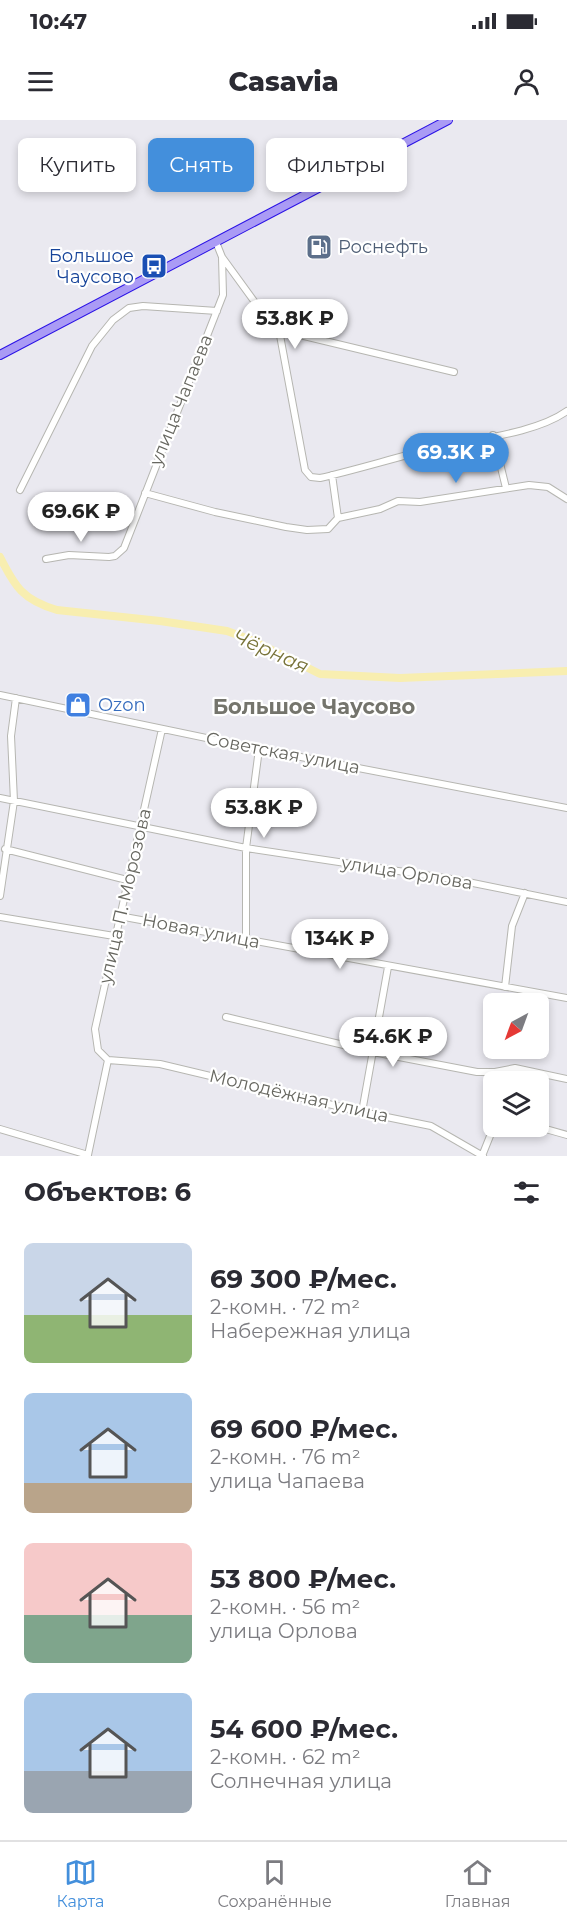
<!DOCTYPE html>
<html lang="ru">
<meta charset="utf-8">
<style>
:root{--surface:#fff;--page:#f2f2f3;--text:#2b2b33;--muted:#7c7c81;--line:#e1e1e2;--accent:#438fdc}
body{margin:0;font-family:Montserrat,sans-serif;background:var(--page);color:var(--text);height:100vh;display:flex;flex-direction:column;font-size:22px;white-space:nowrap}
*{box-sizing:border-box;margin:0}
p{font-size:20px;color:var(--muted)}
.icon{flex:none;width:33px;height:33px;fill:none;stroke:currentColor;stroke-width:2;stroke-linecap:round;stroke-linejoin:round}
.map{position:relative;height:1036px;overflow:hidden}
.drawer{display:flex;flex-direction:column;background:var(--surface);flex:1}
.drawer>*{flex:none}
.guide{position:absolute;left:18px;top:18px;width:531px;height:54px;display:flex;gap:12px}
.needle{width:39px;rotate:221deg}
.buttons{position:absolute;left:483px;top:873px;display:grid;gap:12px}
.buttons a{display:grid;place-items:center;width:66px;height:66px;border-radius:9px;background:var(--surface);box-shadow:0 3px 9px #0003;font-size:30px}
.price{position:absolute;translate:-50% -51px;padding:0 14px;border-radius:21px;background:#fff;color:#222;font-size:20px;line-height:39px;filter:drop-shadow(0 2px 3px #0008)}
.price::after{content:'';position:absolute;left:50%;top:36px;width:18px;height:14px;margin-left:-9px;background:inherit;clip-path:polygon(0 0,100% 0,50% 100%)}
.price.current{background:var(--accent);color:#fff}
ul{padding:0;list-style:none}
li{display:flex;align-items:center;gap:18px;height:150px;padding:0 24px}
li span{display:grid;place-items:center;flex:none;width:168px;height:120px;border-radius:9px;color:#555}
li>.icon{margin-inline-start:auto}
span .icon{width:72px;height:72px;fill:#fffc;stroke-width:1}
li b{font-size:26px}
h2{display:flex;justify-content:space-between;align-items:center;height:72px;padding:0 24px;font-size:26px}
.pill{padding:0 21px;border-radius:9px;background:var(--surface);box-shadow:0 3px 9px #0003;font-size:21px;line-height:54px}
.pill.current{background:var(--accent);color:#fff}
.status{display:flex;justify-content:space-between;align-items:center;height:42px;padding:0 30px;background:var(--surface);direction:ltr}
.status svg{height:16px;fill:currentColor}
header{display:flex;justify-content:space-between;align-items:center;height:78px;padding:0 24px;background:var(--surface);font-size:27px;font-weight:800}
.dock{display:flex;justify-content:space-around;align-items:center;height:84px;border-top:2px solid var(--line);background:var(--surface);font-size:16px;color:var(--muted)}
.dock a{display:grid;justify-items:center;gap:3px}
.dock .current{color:var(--accent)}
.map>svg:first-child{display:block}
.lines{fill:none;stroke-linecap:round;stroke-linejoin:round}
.river{stroke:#f8eeb0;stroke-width:8}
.minor-casing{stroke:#b6b6b1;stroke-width:8}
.highway-casing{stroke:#2b13e6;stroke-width:10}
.minor{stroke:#fff;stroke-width:6}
.highway{stroke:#aa9bf5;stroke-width:8}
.labels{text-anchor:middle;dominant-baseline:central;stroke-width:4.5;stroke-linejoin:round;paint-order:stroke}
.service-label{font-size:18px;fill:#4e5e75;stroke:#fff;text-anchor:start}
.transit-label{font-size:18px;fill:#164399;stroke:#fff;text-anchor:end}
.street-label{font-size:18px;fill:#676760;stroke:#fff}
.shop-label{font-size:18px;fill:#366cbe;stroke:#fff;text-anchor:start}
.water-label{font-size:20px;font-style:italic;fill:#787339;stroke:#fff}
.quarter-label{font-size:21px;font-weight:bold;fill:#74746c;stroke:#fff}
</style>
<div class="status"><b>10:47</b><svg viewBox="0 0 49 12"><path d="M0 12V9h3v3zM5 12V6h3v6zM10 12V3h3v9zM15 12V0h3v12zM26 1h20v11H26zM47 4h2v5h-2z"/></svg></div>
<header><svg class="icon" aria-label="menu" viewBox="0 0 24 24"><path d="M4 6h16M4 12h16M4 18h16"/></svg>Casavia<svg class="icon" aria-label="person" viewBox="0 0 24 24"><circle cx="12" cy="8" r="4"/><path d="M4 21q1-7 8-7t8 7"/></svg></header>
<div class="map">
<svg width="567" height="1036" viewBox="0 0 567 1036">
<rect width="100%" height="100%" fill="#eae9f0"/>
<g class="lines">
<path class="river" d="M0 437C15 467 23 480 57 490L160 501 227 511 254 521 320 554 400 558 567 551"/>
<g class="minor-casing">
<path id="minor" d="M222 137 262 192 279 210 305 350 311 357 320 358C359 349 397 337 435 328 474 319 535 314 567 291
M279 210 454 252
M493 315 506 368
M332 355 338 398
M20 370 92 226 113 200 129 188 143 186 217 191
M145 373 215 392 286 407 307 410 328 409 338 398
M338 398 380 389 398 381 420 382 529 365 548 367 567 379
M46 439 69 435 109 437 115 436 124 428 223 175 222 137 216 122
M0 575 259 629 567 688
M0 678 246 728 458 760 567 782
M5 729 127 760
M0 776 14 681 11 616 16 578
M119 796 567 878
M0 797 114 816
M246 820V728L259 629
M505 867 512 806 525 773
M226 897 373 932 477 952H495L515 948 567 959
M108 940 160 944 362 992 431 1006 483 1036
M108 940 98 930 95 909 162 609
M510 962 515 948
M362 992 388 847
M535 1006 567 1015
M0 1009 88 1035 108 940
M482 1036 494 1006"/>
</g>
<g class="highway-casing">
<path id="highway" d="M0 235 448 0"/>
</g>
<use href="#minor" class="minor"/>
<use href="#highway" class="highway"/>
</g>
<defs>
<g id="fuel-square" transform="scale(1.35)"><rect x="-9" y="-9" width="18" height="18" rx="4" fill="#5c6f8a" stroke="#fff"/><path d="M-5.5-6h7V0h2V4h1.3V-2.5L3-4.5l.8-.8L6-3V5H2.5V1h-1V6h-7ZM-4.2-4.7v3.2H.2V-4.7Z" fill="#fff"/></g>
<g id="bus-square" transform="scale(1.35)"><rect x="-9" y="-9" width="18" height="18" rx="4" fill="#1a4fb4" stroke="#fff"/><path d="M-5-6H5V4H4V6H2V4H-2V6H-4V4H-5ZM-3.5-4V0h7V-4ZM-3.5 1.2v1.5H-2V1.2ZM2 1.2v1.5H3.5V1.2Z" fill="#fff"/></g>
<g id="shop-square" transform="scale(1.35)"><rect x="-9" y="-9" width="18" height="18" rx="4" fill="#3f7fe0" stroke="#fff"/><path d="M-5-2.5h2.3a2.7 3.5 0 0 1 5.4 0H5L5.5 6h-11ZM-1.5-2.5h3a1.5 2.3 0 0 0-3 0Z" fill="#fff"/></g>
</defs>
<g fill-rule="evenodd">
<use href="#fuel-square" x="319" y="127"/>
<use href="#bus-square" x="154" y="146"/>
<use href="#shop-square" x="78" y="585"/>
</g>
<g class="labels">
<g class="service-label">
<text x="338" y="127">Роснефть</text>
</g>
<g class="transit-label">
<text x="134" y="136">Большое<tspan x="134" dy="21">Чаусово</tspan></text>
</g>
<g class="street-label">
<text transform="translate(181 280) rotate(-68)">улица Чапаева</text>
<text transform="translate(283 633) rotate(11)">Советская улица</text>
<text transform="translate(407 753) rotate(9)">улица Орлова</text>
<text transform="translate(125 776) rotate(-77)">улица П. Морозова</text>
<text transform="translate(201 811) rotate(11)">Новая улица</text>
<text transform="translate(299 976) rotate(13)">Молодёжная улица</text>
</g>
<g class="shop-label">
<text x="98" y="585">Ozon</text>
</g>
<g class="water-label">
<text transform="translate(271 531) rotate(24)">Чёрная</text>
</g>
<g class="quarter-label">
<text x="314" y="586">Большое Чаусово</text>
</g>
</g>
</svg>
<div class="buttons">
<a><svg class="needle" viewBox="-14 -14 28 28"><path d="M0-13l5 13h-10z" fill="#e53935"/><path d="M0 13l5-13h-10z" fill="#7c7c81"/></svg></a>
<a><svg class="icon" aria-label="layers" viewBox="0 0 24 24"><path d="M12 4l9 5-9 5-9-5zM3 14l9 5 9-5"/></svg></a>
</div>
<b class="price" style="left:295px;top:230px">53.8K ₽</b>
<b class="price current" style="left:456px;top:364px">69.3K ₽</b>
<b class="price" style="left:81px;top:423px">69.6K ₽</b>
<b class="price" style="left:264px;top:719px">53.8K ₽</b>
<b class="price" style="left:340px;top:850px">134K ₽</b>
<b class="price" style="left:393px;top:948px">54.6K ₽</b>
<div class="guide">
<a class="pill">Купить</a>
<a class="pill current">Снять</a>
<a class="pill">Фильтры</a>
</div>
</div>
<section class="drawer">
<h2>Объектов: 6<svg class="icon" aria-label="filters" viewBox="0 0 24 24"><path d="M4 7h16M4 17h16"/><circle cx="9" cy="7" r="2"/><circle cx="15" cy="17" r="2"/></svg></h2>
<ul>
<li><span style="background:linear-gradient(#c9d6e8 60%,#8fb573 0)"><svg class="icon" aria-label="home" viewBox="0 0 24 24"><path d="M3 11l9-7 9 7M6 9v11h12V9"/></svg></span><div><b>69 300 ₽/мес.</b><p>2-комн. · 72 m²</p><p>Набережная улица</p></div></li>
<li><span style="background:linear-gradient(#a9c7e8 75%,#b9a48a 0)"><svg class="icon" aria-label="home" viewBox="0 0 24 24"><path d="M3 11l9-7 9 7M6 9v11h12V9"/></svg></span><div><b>69 600 ₽/мес.</b><p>2-комн. · 76 m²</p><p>улица Чапаева</p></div></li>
<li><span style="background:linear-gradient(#f6c9c9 60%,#7fa58c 0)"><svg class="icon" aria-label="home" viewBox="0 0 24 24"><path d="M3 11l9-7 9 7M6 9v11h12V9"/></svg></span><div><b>53 800 ₽/мес.</b><p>2-комн. · 56 m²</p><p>улица Орлова</p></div></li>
<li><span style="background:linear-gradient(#a9c7e8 65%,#9aa5b1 0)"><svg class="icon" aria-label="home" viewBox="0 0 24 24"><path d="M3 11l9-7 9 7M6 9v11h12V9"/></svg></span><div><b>54 600 ₽/мес.</b><p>2-комн. · 62 m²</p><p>Солнечная улица</p></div></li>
</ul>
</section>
<nav class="dock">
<a class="current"><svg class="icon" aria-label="map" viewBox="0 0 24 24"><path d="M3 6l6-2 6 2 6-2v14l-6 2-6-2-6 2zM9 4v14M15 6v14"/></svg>Карта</a>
<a><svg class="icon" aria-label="saved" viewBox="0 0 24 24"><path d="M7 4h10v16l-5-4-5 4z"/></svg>Сохранённые</a>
<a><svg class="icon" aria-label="home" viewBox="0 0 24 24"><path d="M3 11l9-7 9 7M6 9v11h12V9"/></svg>Главная</a>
</nav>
